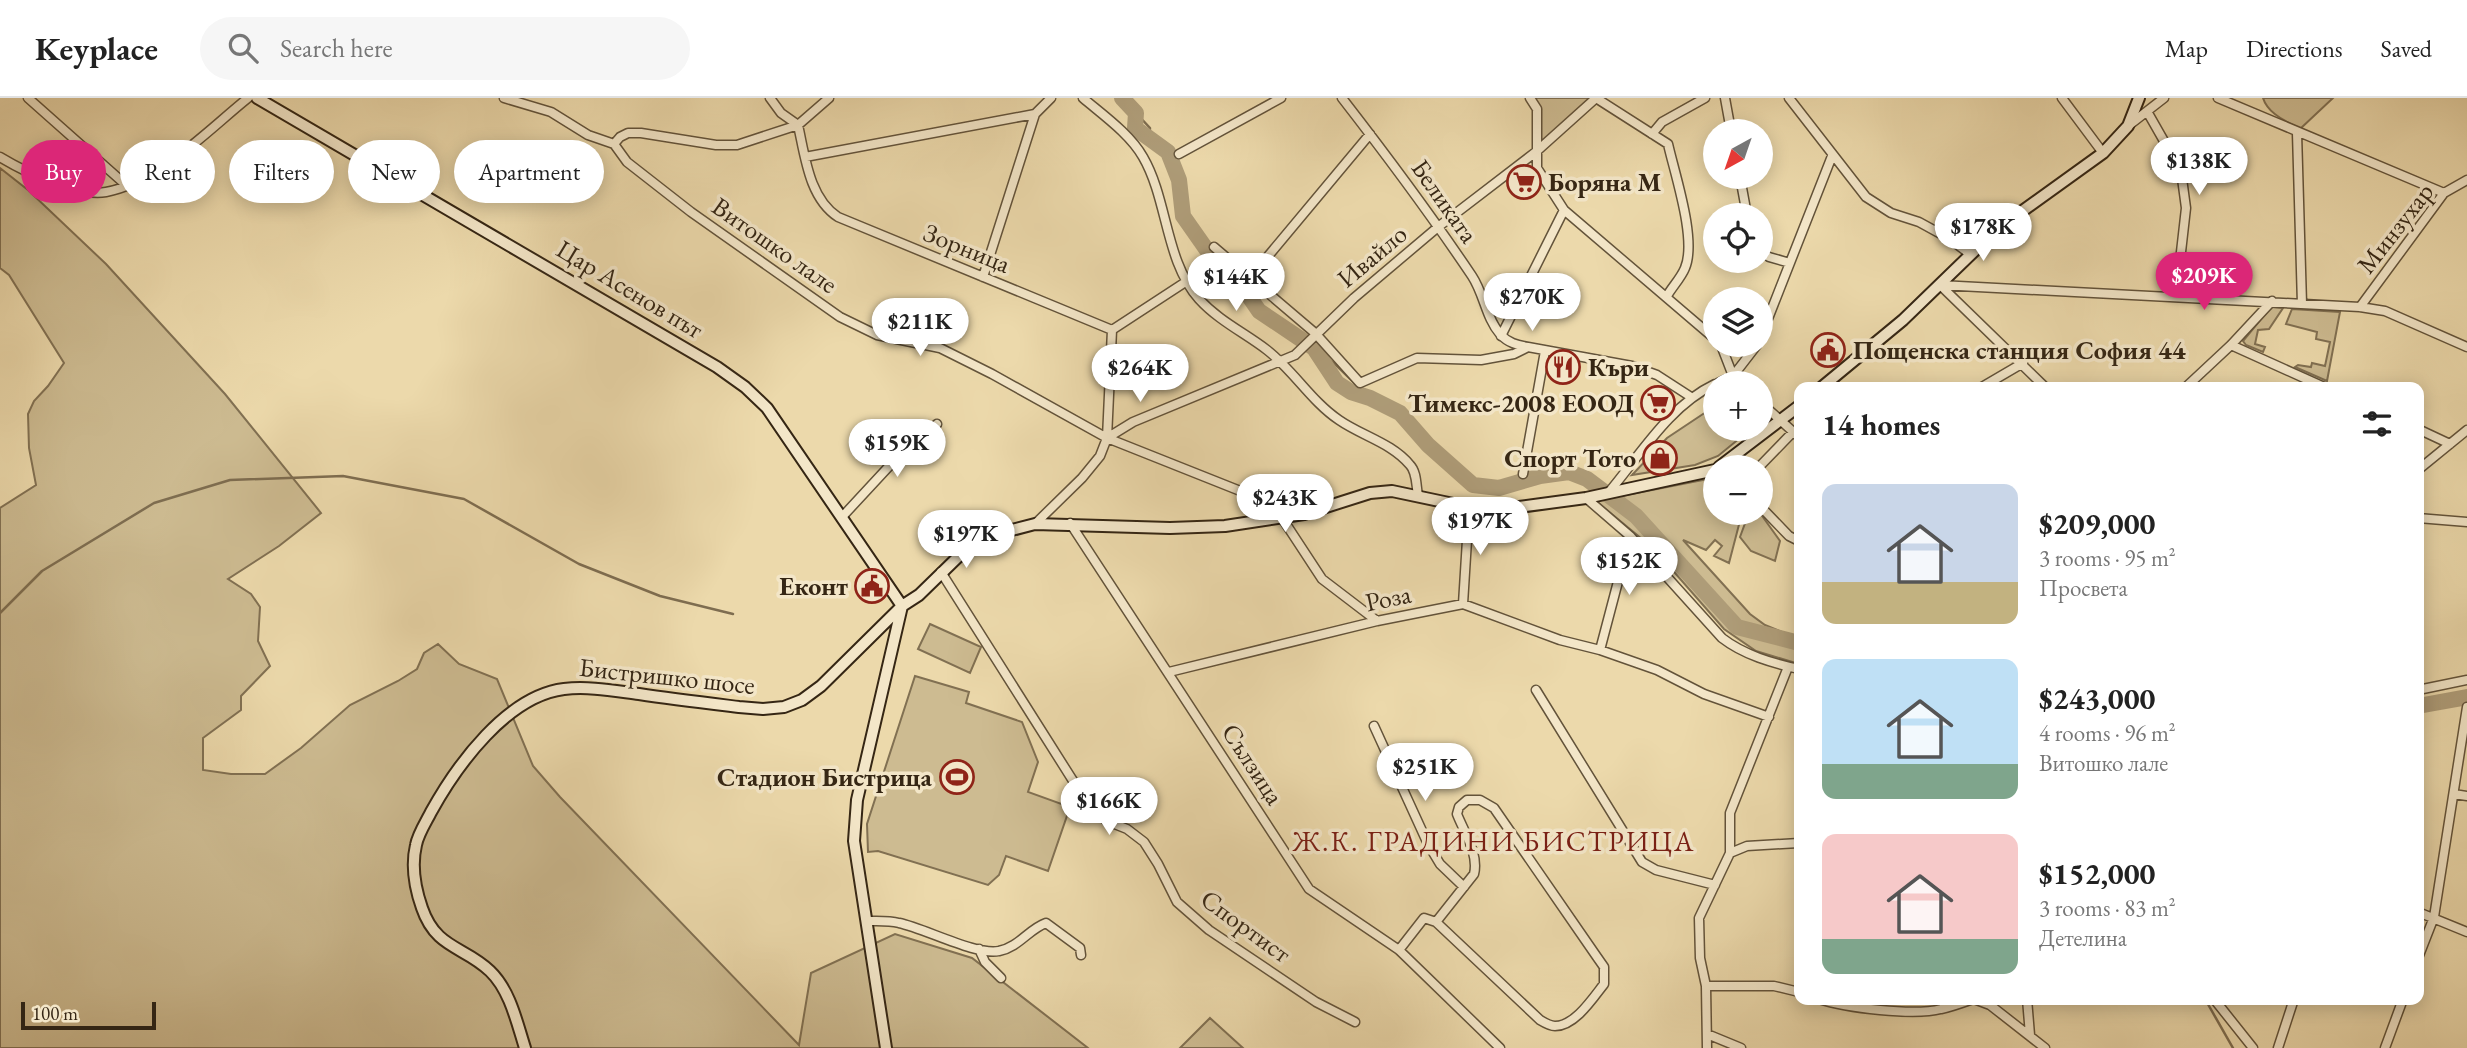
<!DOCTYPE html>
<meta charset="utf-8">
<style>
:root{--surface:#fff;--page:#f6f6f6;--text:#222;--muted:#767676;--line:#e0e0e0;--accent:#db2777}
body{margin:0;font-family:"EB Garamond",serif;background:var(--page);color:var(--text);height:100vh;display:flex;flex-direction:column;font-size:26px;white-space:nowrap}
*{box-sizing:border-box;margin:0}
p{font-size:23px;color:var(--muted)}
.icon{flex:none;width:38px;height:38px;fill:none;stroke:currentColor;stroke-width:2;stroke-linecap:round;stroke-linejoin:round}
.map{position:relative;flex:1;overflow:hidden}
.panel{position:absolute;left:1794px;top:284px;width:630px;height:623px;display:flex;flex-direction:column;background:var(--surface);border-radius:14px;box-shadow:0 4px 18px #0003}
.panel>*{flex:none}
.banner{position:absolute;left:21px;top:42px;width:665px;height:63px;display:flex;gap:14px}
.needle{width:46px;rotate:220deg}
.controls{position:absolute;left:1703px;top:21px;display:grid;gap:14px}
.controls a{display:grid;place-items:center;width:70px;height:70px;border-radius:50%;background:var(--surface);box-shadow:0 4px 18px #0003;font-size:35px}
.scale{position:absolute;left:21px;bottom:18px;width:135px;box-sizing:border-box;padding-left:7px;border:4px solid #352614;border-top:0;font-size:19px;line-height:24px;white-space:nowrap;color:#352614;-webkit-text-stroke:5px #f3e6c8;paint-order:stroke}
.price{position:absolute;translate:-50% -60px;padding:0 16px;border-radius:24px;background:#fff;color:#222;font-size:23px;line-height:46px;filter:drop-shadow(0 2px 4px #0008)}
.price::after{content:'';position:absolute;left:50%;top:42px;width:21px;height:16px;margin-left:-10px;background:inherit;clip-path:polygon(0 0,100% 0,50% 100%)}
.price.on{background:var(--accent);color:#fff}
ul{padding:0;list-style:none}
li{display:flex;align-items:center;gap:21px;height:175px;padding:0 28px}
li span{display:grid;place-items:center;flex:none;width:196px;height:140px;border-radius:14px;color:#555}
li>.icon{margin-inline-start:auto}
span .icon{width:84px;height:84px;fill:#fffc;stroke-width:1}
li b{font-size:30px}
h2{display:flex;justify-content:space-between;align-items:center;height:84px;padding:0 28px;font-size:30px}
.chip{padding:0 24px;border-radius:32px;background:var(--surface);box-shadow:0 4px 18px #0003;font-size:24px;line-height:63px}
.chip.on{background:var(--accent);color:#fff}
header{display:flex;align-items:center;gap:42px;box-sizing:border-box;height:98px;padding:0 35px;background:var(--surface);border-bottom:2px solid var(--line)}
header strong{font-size:33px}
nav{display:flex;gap:38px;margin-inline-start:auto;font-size:24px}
.search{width:490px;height:63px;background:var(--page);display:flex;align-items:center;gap:18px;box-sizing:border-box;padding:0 24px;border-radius:38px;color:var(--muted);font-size:26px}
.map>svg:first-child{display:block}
.green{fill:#cdbb91;stroke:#817052;stroke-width:2}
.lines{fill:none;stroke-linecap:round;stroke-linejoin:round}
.stream{stroke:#7e6d50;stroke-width:2.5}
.river{stroke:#ae9c78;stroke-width:16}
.street-casing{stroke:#63533a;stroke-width:11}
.secondary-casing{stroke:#352614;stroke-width:14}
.street{stroke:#f3e6c8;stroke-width:8}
.secondary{stroke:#f3e6c8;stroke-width:10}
.labels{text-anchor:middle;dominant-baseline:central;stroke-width:7;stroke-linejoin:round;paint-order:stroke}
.poi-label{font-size:26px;font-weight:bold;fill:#352614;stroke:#f3e6c8;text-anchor:end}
.street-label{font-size:26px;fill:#352614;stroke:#f3e6c8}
.neighbourhood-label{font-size:28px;letter-spacing:2px;fill:#7a1f14;stroke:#f3e6c8}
</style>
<header>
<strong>Keyplace</strong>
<div class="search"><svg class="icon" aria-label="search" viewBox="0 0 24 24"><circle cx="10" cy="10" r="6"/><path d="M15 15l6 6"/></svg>Search here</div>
<nav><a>Map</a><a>Directions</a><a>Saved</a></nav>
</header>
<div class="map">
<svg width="2467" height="950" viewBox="0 0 2467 950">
<rect width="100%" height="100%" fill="#ecd9ab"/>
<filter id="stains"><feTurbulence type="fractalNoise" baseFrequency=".00286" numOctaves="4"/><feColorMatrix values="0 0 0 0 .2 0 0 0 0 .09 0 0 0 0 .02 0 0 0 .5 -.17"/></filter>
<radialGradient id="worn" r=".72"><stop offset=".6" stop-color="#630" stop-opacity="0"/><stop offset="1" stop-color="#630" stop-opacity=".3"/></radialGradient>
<path class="green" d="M1530 0H1596L1537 53V11Z
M2263 0H2333L2300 31C2286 23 2268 16 2263 0Z
M0 70 28 92 106 166 225 296 321 415 279 448 228 481 251 496 260 509 258 543 270 568 241 598V612L203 640V672L231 676H265L301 650 350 607 398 583 417 571 424 555 438 546 459 566 497 581 533 668 560 699 799 947 811 875 895 836 972 860 1088 950H0V410L36 387 29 350 28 316 34 303 48 288 64 265 9 177 0 170Z
M2271 209 2283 210 2269 231 2258 232 2255 246 2265 249 2263 254 2246 247 2243 243Z
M2292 211 2340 214 2327 283 2295 269 2298 267 2311 269 2312 265 2325 268 2330 244 2316 241 2317 234 2286 226Z
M1715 308V331H1751L1718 358 1695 367 1632 377 1667 340Z
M1713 380 1715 415H1742L1729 465 1714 458 1722 448 1715 442 1706 452 1683 442 1750 516 1765 527 1799 541V566L1756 553 1724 531 1654 451 1596 403Z
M1760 415 1780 443 1775 463 1751 453 1740 439 1747 420Z
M930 526 981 549 970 575 918 551Z
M915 578 969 594 966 605 1022 624 1038 664 1028 694 1070 709 1048 773 1006 758 999 777 988 787 878 753 868 754 867 726Z
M1210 920 1243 950H1180Z"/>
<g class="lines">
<path class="stream" d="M1136 15 1150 30 1149 42
M1314 250 1336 267 1370 300
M0 515 42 473 154 405 230 382 343 378 464 401 579 466 660 498 733 516
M2205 901 2233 950"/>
<path class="river" d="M1122 0 1136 15 1135 30 1168 54 1179 82 1183 118 1209 155 1229 179 1248 197 1259 213 1314 250 1337 285 1351 294 1370 300 1400 315 1428 347 1473 387 1499 390 1540 378 1569 374 1587 381 1636 418 1737 529 1799 545
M2418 608 2467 599"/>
<g class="street-casing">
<path id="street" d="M28 0 126 87
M504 0 551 14 588 37 614 46
M770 0 781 15 798 27C805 58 809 100 838 119L1112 232
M1083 0C1103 17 1130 36 1143 59 1168 102 1165 163 1199 201 1219 223 1245 235 1267 252 1294 273 1311 303 1339 322 1362 338 1392 345 1410 367 1417 374 1416 388 1418 397
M1342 0C1387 58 1431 117 1472 178 1484 196 1486 220 1500 236 1508 245 1517 247 1528 249
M1530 0 1537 11V70L1564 112 1715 241
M1596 0 1668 46C1675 77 1697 142 1685 170 1681 180 1672 189 1667 198
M1725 0 1731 33
M1789 0 1866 99 1891 115 1919 124 1950 141 1970 156
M2062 0 2103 55
M2218 0 2444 95
M2148 15 2181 73 2186 110 2176 198
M2128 28 2164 0
M2297 35 2302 206
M1652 36 1662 24 1705 0
M614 46 627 64 691 114 840 219 877 237 940 250 992 276 1107 340 1273 406
M614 46 620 39 628 35H641L716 47H737L798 27 829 0
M1179 56 1281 0
M0 59C25 74 76 99 106 94 159 84 207 33 248 0
M805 59 1035 16
M1740 79 1747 117
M1214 149 1315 235 1360 285 1417 260 1481 262 1514 256 1528 249 1632 268 1657 277 1691 299
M1760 153 1769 159 1790 165
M983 179 1035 16 1051 0
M1249 181 1370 36
M1940 187 2360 209 2385 213 2467 249
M1940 187 2045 289
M2360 209 2444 95 2467 82
M1112 232 1187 183
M1501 238 1564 112
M1760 241 1832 58
M1721 247 1733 278 1741 285
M2231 247 2324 289
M1718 285 1733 278 1757 247
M1982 289 2023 265
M2186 289 2231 247 2272 203
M1760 304 1799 339
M2418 331 2450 346
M1107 340 1112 232
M1759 369 1793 334
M2418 372 2467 332
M1523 376 1545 253
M1609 394C1641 356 1669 308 1715 286
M1586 400 1630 438 1722 540C1744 557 1772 565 1799 571
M1760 408 1789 438 1799 443
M842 419 893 364 937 326
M1282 420 1322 481 1377 523
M2418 420 2467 424
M1070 425 1309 791 1399 852 1500 950
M1035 426 1082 380 1100 358 1107 340 1133 324 1295 257 1354 200 1438 129 1537 53 1596 0
M941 474 1082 697 1092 711 1107 723 1127 731 1144 744 1158 766 1177 804 1209 832 1316 904 1355 924
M1463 506 1469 410
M1600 552 1630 438
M1169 574 1377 523 1463 506 1560 542 1600 552 1657 572 1704 596 1769 619
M1536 592 1642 764 1656 772 1715 787
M2418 592 2467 582
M1374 628 1428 746 1440 766 1464 789
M2454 696 2467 698
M1730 755 1747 748 1799 745
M2418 814 2467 834
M866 823C876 823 888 822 899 825 924 830 977 858 999 853 1019 849 1029 831 1046 825L1080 850 1081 857
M979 851 985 864 1001 880
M1399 852 1424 820 1436 824 1540 922C1545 925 1550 928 1555 928 1575 928 1593 900 1604 886V869L1597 859 1494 710 1480 702H1467L1459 709 1457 716C1464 734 1479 756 1474 776L1436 824
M2418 860 2434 819 2467 609
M1706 888H1774L1799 894
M1819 901C1846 910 1914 918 1941 911 1951 909 1962 905 1973 901
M1974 901 1990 907 2045 950
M2027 901 2030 937
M2214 901 2253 950
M1707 936 1741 950
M1707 950 1706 888 1700 860 1699 820 1730 755V715L1788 569
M2278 950 2294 901
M2385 950 2403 901"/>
</g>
<g class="secondary-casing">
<path id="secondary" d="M257 0 717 269 745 289 767 310 902 508
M1822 289 1903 222 1996 132 2103 55 2128 28 2139 0
M1719 369 1799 308
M525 950C517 925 510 892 490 873 464 848 436 851 422 810 415 790 411 768 416 747 418 736 426 724 431 714 457 667 507 598 564 591 589 588 615 593 639 596 672 601 706 605 739 609L763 611 784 609 802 602 821 588 902 508 919 497 958 459 973 448 1004 434 1035 426 1170 430 1225 428 1304 416 1370 395 1392 393 1482 412 1504 411 1586 400 1715 372
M886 950 854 743 857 702 902 508"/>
</g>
<use href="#street" class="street"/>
<use href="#secondary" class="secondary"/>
</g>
<defs>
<g id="supermarket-ring" transform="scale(1.75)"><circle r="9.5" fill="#f3e6c8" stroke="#8f2418" stroke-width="1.5"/><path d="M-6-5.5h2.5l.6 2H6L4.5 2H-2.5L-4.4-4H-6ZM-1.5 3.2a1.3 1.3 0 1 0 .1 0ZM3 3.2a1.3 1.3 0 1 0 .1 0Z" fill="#8f2418"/></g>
<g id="civic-ring" transform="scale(1.75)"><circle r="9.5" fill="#f3e6c8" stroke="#8f2418" stroke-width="1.5"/><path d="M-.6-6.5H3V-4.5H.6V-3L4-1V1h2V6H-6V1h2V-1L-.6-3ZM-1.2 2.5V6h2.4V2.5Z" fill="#8f2418"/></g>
<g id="restaurant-ring" transform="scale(1.75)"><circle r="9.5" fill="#f3e6c8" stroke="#8f2418" stroke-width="1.5"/><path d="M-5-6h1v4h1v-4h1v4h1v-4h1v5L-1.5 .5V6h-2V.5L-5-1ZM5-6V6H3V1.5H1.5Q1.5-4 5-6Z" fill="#8f2418"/></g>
<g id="shop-ring" transform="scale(1.75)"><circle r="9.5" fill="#f3e6c8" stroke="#8f2418" stroke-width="1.5"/><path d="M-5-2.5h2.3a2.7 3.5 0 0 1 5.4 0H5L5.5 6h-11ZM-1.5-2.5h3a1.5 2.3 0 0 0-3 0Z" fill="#8f2418"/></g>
<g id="stadium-ring" transform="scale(1.75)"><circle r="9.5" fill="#f3e6c8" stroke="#8f2418" stroke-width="1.5"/><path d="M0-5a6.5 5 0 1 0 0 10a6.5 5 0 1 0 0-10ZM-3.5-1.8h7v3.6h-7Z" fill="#8f2418"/></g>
</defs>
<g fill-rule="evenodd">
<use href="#supermarket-ring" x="1524" y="84"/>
<use href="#civic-ring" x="1828" y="252"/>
<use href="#restaurant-ring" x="1563" y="269"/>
<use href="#supermarket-ring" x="1658" y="305"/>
<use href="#shop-ring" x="1660" y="360"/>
<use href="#civic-ring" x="872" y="488"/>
<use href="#stadium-ring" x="957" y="679"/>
</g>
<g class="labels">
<g class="poi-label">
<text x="1548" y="84" text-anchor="start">Боряна М</text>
<text x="1853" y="252" text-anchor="start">Пощенска станция София 44</text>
<text x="1588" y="269" text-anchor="start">Къри</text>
<text x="1634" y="305">Тимекс-2008 ЕООД</text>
<text x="1636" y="360">Спорт Тото</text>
<text x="848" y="488">Еконт</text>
<text x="932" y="679">Стадион Бистрица</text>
</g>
<g class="street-label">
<text transform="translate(1445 103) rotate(55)">Беликата</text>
<text transform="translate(2395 130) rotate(-52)">Минзухар</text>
<text transform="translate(775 147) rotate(35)">Витошко лале</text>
<text transform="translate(967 150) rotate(22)">Зорница</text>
<text transform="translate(1372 158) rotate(-40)">Ивайло</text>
<text transform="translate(630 191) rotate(31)">Цар Асенов път</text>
<text transform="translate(1388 500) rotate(-12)">Роза</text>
<text transform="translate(667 578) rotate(6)">Бистришко шосе</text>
<text transform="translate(1253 666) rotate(57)">Сълзица</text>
<text transform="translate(1246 828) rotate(36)">Спортист</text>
</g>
<g class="neighbourhood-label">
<text x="1494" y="743">Ж.К. ГРАДИНИ БИСТРИЦА</text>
</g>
</g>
<rect width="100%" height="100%" filter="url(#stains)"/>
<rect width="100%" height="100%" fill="url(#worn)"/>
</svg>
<div class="controls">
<a><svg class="needle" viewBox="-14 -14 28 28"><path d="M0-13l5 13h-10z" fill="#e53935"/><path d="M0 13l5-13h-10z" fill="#767676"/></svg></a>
<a><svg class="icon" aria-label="locate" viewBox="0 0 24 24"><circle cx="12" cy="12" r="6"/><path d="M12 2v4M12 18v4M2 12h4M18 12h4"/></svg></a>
<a><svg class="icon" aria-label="layers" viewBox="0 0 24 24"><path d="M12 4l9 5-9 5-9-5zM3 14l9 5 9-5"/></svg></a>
<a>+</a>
<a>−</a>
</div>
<div class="scale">100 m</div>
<b class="price" style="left:2199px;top:99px">$138K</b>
<b class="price" style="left:1983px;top:165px">$178K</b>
<b class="price on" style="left:2204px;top:214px">$209K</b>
<b class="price" style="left:1236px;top:215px">$144K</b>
<b class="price" style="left:1532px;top:235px">$270K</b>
<b class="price" style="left:920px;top:260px">$211K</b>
<b class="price" style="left:1140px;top:306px">$264K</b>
<b class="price" style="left:897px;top:381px">$159K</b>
<b class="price" style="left:1285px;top:436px">$243K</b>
<b class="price" style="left:1480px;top:459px">$197K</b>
<b class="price" style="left:966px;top:472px">$197K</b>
<b class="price" style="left:1629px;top:499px">$152K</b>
<b class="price" style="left:1425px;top:705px">$251K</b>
<b class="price" style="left:1109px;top:739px">$166K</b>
<div class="banner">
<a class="chip on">Buy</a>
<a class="chip">Rent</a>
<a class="chip">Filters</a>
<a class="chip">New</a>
<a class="chip">Apartment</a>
</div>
<section class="panel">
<h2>14 homes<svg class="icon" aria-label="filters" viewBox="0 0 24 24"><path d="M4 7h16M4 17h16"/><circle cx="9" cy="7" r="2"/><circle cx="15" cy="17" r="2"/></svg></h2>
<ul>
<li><span style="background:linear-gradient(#c9d6e8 70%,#c2b280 0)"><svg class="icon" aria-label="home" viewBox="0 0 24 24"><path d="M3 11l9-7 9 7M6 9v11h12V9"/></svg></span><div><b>$209,000</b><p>3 rooms · 95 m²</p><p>Просвета</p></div></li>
<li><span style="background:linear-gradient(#bfe0f5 75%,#7fa58c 0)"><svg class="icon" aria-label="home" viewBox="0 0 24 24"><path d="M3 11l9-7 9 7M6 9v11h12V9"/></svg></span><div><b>$243,000</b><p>4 rooms · 96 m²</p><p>Витошко лале</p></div></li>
<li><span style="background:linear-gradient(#f6c9c9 75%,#7fa58c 0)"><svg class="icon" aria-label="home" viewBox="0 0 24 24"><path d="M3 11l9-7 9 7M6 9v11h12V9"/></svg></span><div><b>$152,000</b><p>3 rooms · 83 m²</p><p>Детелина</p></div></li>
</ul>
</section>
</div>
